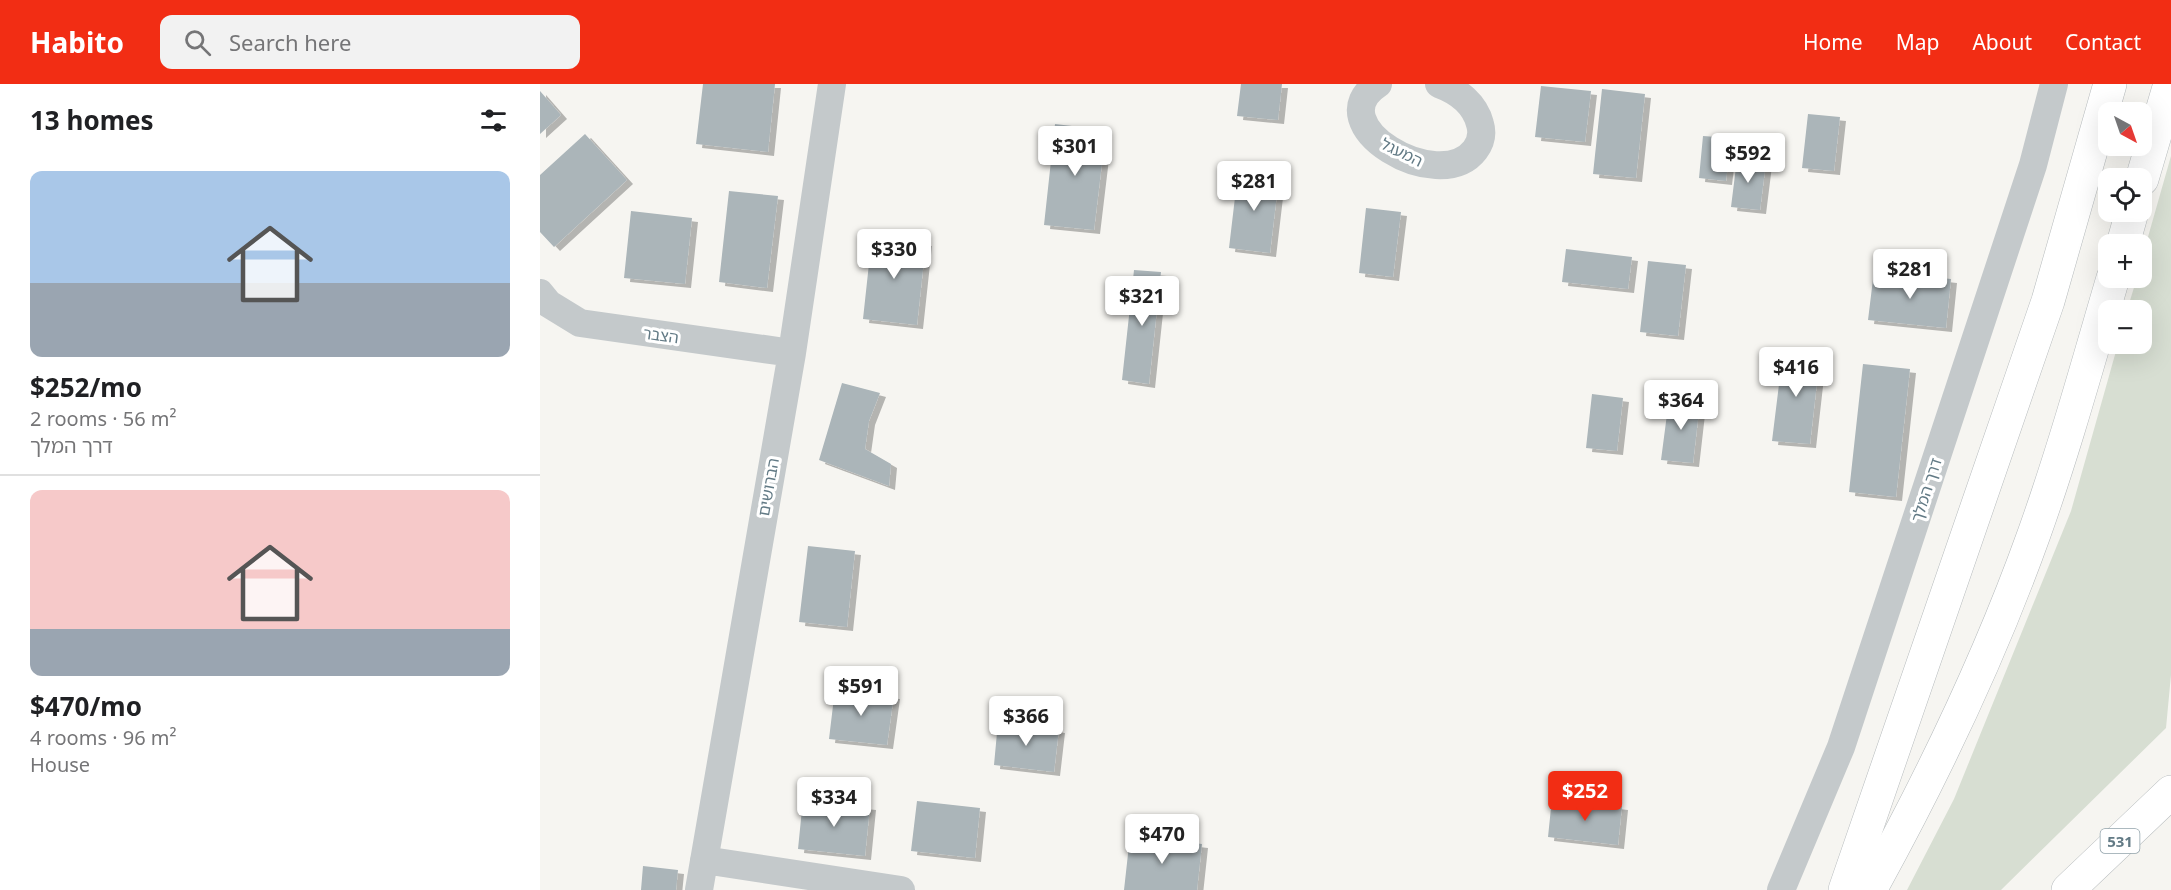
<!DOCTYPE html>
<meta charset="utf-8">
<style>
:root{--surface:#fff;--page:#f2f2f2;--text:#202124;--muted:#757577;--line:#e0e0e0;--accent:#f22d14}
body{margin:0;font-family:"Noto Sans","Noto Sans Hebrew",sans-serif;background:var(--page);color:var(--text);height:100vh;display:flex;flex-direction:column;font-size:22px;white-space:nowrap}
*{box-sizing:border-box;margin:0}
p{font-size:20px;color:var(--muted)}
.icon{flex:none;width:33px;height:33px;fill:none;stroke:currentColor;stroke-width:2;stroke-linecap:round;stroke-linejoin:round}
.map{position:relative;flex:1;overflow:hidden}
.side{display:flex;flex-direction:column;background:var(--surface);width:540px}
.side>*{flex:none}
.needle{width:39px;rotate:140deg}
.controls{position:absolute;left:1558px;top:18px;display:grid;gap:12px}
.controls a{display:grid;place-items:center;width:54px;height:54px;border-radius:12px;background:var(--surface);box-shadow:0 6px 24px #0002;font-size:30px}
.price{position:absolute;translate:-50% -51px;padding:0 14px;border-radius:6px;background:#fff;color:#222;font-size:20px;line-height:39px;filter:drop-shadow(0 2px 3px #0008)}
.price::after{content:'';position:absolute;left:50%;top:36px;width:18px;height:14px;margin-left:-9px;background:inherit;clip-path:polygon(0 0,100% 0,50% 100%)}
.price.selected{background:var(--accent);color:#fff}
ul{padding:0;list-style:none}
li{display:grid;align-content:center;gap:12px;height:318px;padding:0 30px}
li+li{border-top:2px solid var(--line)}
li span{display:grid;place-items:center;height:186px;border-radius:12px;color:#555}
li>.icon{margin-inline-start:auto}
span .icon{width:108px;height:108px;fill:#fffc;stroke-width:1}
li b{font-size:26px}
h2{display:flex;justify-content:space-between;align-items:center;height:72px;padding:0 30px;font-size:26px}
header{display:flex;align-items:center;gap:36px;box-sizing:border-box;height:84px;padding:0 30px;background:var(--accent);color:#fff}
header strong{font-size:28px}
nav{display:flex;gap:33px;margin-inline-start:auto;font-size:21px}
.search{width:420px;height:54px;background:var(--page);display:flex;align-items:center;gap:15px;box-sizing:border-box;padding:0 21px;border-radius:12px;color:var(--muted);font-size:22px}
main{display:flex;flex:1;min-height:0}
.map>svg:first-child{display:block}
.green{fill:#d7ded2}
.building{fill:#abb5b9;filter:url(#shadow)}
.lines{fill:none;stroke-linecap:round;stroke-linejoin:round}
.trunk-casing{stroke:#b6bbbd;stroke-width:34}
.motorway-casing{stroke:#b6bbbd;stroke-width:34}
.minor{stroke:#c4c9cb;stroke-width:28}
.trunk{stroke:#fff;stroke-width:33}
.motorway{stroke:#fff;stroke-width:33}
.labels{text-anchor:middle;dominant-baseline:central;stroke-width:6;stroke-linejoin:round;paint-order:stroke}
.shield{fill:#fff;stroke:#91a2aa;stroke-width:1.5}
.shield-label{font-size:15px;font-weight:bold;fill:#627a85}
.street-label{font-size:16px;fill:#627a85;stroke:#fff}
</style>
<header>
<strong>Habito</strong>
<div class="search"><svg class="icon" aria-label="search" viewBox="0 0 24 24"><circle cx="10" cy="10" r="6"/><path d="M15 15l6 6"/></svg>Search here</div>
<nav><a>Home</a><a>Map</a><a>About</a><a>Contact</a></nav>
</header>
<main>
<section class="side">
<h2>13 homes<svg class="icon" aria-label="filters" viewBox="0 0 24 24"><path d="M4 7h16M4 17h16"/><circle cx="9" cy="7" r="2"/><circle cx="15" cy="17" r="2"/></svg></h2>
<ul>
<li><span style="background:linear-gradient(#a9c7e8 60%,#9aa5b1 0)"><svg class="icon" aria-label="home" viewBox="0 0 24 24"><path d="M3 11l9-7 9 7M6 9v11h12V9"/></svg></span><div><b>$252/mo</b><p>2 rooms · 56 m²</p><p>דרך המלך</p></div></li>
<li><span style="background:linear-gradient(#f6c9c9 75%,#9aa5b1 0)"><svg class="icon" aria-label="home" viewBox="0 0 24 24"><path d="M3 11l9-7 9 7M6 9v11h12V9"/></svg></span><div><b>$470/mo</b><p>4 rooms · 96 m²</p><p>House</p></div></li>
</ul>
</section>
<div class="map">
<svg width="1631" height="806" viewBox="0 0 1631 806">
<defs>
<filter id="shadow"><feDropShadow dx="6" dy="4" stdDeviation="0" flood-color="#0004"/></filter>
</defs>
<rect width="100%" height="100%" fill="#f6f5f1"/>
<path class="green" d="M1631 72V591L1626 644 1461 806H1367L1414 715 1531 427 1578 260H1602V226H1587L1597 194H1602V174Z"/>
<path class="building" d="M163 0H235L228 68 156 60Z
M701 0H742L738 36 697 32Z
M1001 2 1051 7 1045 58 995 53Z
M1062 5 1105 10 1096 94 1053 90Z
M0 7 21 31 0 50Z
M1268 30 1300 33 1294 87 1262 84Z
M515 40 566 46 554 146 504 141Z
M45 50 87 96 14 163 0 148V91Z
M1163 52 1191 54 1186 97 1159 94Z
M1197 75 1226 78 1220 126 1191 123Z
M698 88 739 93 730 169 689 164Z
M189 107 238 112 227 204 179 198Z
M826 124 861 128 853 193 819 189Z
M91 127 152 134 145 200 84 194Z
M332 152 386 158 377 241 323 235Z
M1026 165 1092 173 1088 205 1022 198Z
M1108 177 1146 181 1138 252 1100 248Z
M594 186 621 188 609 300 582 296Z
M1334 187 1411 195 1406 244 1328 236Z
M1243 268 1280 272 1270 360 1232 357Z
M1323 280 1370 285 1356 413 1309 408Z
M302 299 340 309 329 337 325 365 351 380 349 402 279 376Z
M1052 310 1083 314 1077 367 1046 364Z
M1129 315 1160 318 1153 379 1121 376Z
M268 462 315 467 307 543 259 538Z
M295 605 354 611 347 661 289 655Z
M458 638 519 645 514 688 454 681Z
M1012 714 1082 722 1078 761 1008 753Z
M263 715 330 722 325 772 258 765Z
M377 717 440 724 435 774 371 767Z
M590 752 662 760 657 806H584Z
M103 782 138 786 136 806H101Z"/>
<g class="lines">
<g class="trunk-casing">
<path id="trunk" d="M1305 806 1508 217 1570 0"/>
</g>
<g class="motorway-casing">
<path id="motorway" d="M1602 95 1630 0
M1583 160 1592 128
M1330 806C1393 692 1450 573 1494 450 1524 366 1548 279 1573 194
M1528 806 1631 708"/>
</g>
<path class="minor" d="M838 0C776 40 899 113 935 66 941 58 943 50 940 40 935 20 918 7 899 0
M0 209 9 220 40 239 252 269
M164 776 361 806
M159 806 252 269 292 0
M1241 806 1301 663 1493 81 1514 0"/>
<use href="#trunk" class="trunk"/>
<use href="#motorway" class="motorway"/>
</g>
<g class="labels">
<rect class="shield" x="1560.5" y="745" width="39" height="24" rx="4.5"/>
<g class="shield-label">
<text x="1580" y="757">531</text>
</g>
<g class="street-label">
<text transform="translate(862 68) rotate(26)">המעגל</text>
<text transform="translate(121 251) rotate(8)">הצבר</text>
<text transform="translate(228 403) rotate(-80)">הברושים</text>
<text transform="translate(1386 406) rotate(-72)">דרך המלך</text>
</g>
</g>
</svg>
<div class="controls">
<a><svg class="needle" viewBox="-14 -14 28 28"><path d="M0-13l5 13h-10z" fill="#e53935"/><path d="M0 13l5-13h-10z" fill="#757577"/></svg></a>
<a><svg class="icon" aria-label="locate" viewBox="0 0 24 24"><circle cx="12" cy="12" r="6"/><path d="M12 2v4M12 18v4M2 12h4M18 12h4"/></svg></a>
<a>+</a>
<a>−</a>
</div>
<b class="price" style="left:535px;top:93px">$301</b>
<b class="price" style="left:1208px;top:100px">$592</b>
<b class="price" style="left:714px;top:128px">$281</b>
<b class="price" style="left:354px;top:196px">$330</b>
<b class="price" style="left:1370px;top:216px">$281</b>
<b class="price" style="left:602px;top:243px">$321</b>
<b class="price" style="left:1256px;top:314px">$416</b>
<b class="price" style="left:1141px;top:347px">$364</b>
<b class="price" style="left:321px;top:633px">$591</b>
<b class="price" style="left:486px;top:663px">$366</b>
<b class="price selected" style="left:1045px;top:738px">$252</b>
<b class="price" style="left:294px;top:744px">$334</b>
<b class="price" style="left:622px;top:781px">$470</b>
</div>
</main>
